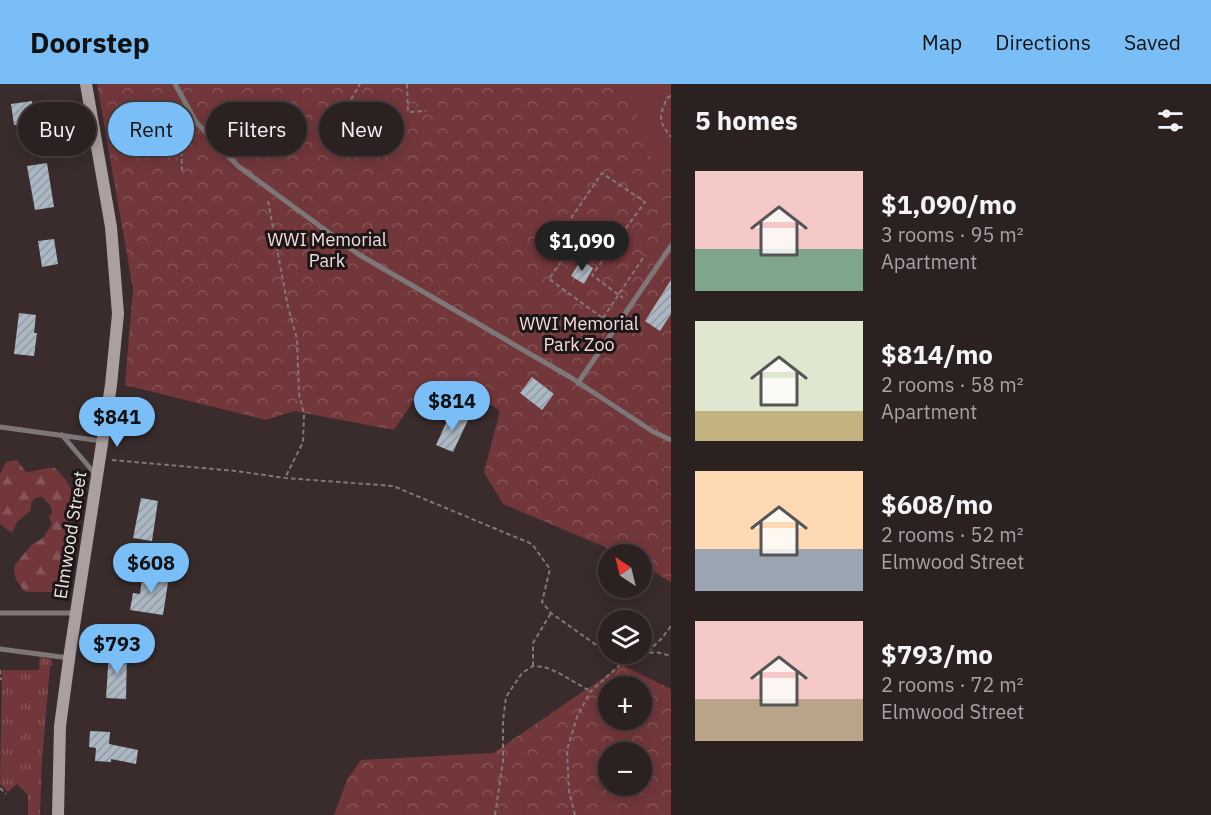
<!DOCTYPE html>
<meta charset="utf-8">
<style>
:root{--surface:#2c2121;--page:#34292a;--text:#f1f3f6;--muted:#a6a3a5;--line:#483e3f;--accent:#7abef8}
body{margin:0;font-family:"IBM Plex Sans",sans-serif;background:var(--page);color:var(--text);height:100vh;display:flex;flex-direction:column;font-size:22px;white-space:nowrap}
*{box-sizing:border-box;margin:0}
p{font-size:20px;color:var(--muted)}
.icon{flex:none;width:33px;height:33px;fill:none;stroke:currentColor;stroke-width:2;stroke-linecap:round;stroke-linejoin:round}
.map{position:relative;flex:1;overflow:hidden}
.drawer{display:flex;flex-direction:column;background:var(--surface);width:540px}
.drawer>*{flex:none}
.banner{position:absolute;left:18px;top:18px;width:562px;height:54px;display:flex;gap:12px}
.needle{width:39px;rotate:325deg}
.controls{position:absolute;left:598px;top:460px;display:grid;gap:12px}
.controls a{display:grid;place-items:center;width:54px;height:54px;border-radius:50%;background:var(--surface);box-shadow:0 3px 15px #0003,0 0 0 2px var(--line);font-size:30px}
.price{position:absolute;translate:-50% -51px;padding:0 14px;border-radius:21px;background:var(--accent);color:#111;font-size:20px;line-height:39px;filter:drop-shadow(0 2px 3px #0008)}
.price::after{content:'';position:absolute;left:50%;top:36px;width:18px;height:14px;margin-left:-9px;background:inherit;clip-path:polygon(0 0,100% 0,50% 100%)}
.price.current{background:#222;color:#fff}
ul{padding:0;list-style:none}
li{display:flex;align-items:center;gap:18px;height:150px;padding:0 24px}
li span{display:grid;place-items:center;flex:none;width:168px;height:120px;border-radius:0px;color:#555}
li>.icon{margin-inline-start:auto}
span .icon{width:72px;height:72px;fill:#fffc;stroke-width:1}
li b{font-size:26px}
h2{display:flex;justify-content:space-between;align-items:center;height:72px;padding:0 24px;font-size:26px}
.chip{padding:0 21px;border-radius:27px;background:var(--surface);box-shadow:0 3px 15px #0003,0 0 0 2px var(--line);font-size:21px;line-height:54px}
.chip.current{background:var(--accent);color:#111}
header{display:flex;align-items:center;gap:36px;box-sizing:border-box;height:84px;padding:0 30px;background:var(--accent);color:#111}
header strong{font-size:28px}
nav{display:flex;gap:33px;margin-inline-start:auto;font-size:21px}
main{display:flex;flex:1;min-height:0}
.map>svg:first-child{display:block}
.grass{fill:url(#grass-tufts)}
.forest{fill:url(#forest-firs)}
.park{fill:url(#park-crowns);fill-rule:evenodd}
.garden{fill:#72373b}
.building{fill:url(#building-hatch)}
.lines{fill:none;stroke-linecap:round;stroke-linejoin:round}
.path{stroke:#837777;stroke-width:2;stroke-dasharray:4.5 3;stroke-linecap:butt}
.lane{stroke:#7e7777;stroke-width:5}
.secondary{stroke:#ab9f9f;stroke-width:12}
.labels{text-anchor:middle;dominant-baseline:central;stroke-width:6;stroke-linejoin:round;paint-order:stroke}
.park-label{font-size:18px;fill:#f3dcdc;stroke:#1c1616}
.street-label{font-size:18px;fill:#ece3e3;stroke:#1c1616}
</style>
<header>
<strong>Doorstep</strong>
<nav><a>Map</a><a>Directions</a><a>Saved</a></nav>
</header>
<main>
<div class="map">
<svg width="671" height="731" viewBox="0 0 671 731">
<defs>
<pattern id="grass-tufts" width="24" height="20" patternUnits="userSpaceOnUse" patternTransform="scale(1.5)"><rect width="24" height="20" fill="#72373b"/><path d="M3 7l-1-3M5 7V3M7 7l1-3M15 17l-1-3M17 17v-4M19 17l1-3" fill="none" stroke="#865457"/></pattern>
<pattern id="forest-firs" width="22" height="20" patternUnits="userSpaceOnUse" patternTransform="scale(1.5)"><rect width="22" height="20" fill="#72373b"/><path d="M5 1l3.5 6h-7zM16 11l3.5 6h-7z" fill="#865457"/></pattern>
<pattern id="park-crowns" width="20" height="18" patternUnits="userSpaceOnUse" patternTransform="scale(1.5)"><rect width="20" height="18" fill="#72373b"/><path d="M2 6a3 3 0 1 1 6 0M12 15a3 3 0 1 1 6 0" fill="none" stroke="#865457"/></pattern>
<pattern id="building-hatch" width="6" height="6" patternUnits="userSpaceOnUse" patternTransform="scale(1.5)"><rect width="6" height="6" fill="#abb7c2"/><path d="M-1 1l2-2M0 6l6-6M5 7l2-2" fill="none" stroke="#929aa2"/></pattern>
</defs>
<rect width="100%" height="100%" fill="#3a2c2c"/>
<path class="grass" d="M40 573 51 575 53 581 50 582 42 676 40 731H28V711L17 700 8 708 0 700 2 586H39Z"/>
<path class="forest" d="M17 376 26 388C36 388 44 383 55 384L66 396 75 412 62 508H25L16 496 14 487 15 481 31 461 43 454 52 440 49 432 52 429 51 422 42 413 35 414 31 419V426L17 438 12 449 0 440V390L6 378Z"/>
<path class="park" d="M97 0H671V498L642 481V471H624L503 420 484 388 500 327 460 299 426 298 394 346 294 327 266 336 125 301 133 205Z
M622 581 671 605V731H334L347 696 361 676 493 669ZM609 603H642V636H609ZM609 669H642V702H609Z"/>
<path class="garden" d="M626 0H671V86L651 72Z"/>
<path class="building" d="M32 17 35 39 14 41 11 20Z
M47 79 54 123 35 126 27 82Z
M54 155 58 180 42 183 38 157Z
M581 176 593 184 584 200 571 192Z
M671 196V230L660 247 645 237Z
M19 229 36 231 34 249H37L34 272 14 270Z
M532 293 554 310 542 326 520 309Z
M451 328 468 336 453 368 436 361Z
M141 414 158 417 152 457 133 454Z
M143 488 169 492 163 531 130 526 133 509 140 510Z
M109 567 127 568 126 615 106 614Z
M90 647 110 648 109 660 138 666 136 680 111 675V678L95 677 96 664 89 663Z"/>
<g class="lines">
<path class="path" d="M407 0 408 28 426 27
M671 12 667 14C659 33 658 37 671 53
M347 22 360 0
M182 87C182 73 179 52 187 40
M268 117 288 223 297 255 299 310 304 330 303 358 285 394
M603 234 645 171
M608 238 549 195 568 167 563 146 602 89 645 118 592 191 623 214
M112 376 236 387 285 394 393 402 532 460 550 485 542 518 551 529 609 570
M648 568 662 554 671 542
M610 570 622 579
M642 570 656 568 671 572
M533 582V559L551 529
M0 586 1 596
M0 704 6 710
M495 731 503 677V637L506 613 522 589 533 582 544 583 557 588 590 607
M575 731 569 707 567 666 577 633 590 608 622 579 640 570"/>
<path class="lane" d="M175 0 196 38 238 82 358 170 570 293 652 347 671 356
M578 299 671 162
M0 343 102 357
M62 351 96 391
M0 529H75
M0 565 69 574"/>
<path class="secondary" d="M58 731 60 642 70 568 111 301 118 230 111 143 86 0"/>
</g>
<g class="labels">
<g class="park-label">
<text x="327" y="155">WWI Memorial<tspan x="327" dy="21">Park</tspan></text>
<text x="579" y="239">WWI Memorial<tspan x="579" dy="21">Park Zoo</tspan></text>
</g>
<g class="street-label">
<text transform="translate(70 451) rotate(-81)">Elmwood Street</text>
</g>
</g>
</svg>
<div class="controls">
<a><svg class="needle" viewBox="-14 -14 28 28"><path d="M0-13l5 13h-10z" fill="#e53935"/><path d="M0 13l5-13h-10z" fill="#a6a3a5"/></svg></a>
<a><svg class="icon" aria-label="layers" viewBox="0 0 24 24"><path d="M12 4l9 5-9 5-9-5zM3 14l9 5 9-5"/></svg></a>
<a>+</a>
<a>−</a>
</div>
<b class="price current" style="left:582px;top:188px">$1,090</b>
<b class="price" style="left:452px;top:348px">$814</b>
<b class="price" style="left:117px;top:364px">$841</b>
<b class="price" style="left:151px;top:510px">$608</b>
<b class="price" style="left:117px;top:591px">$793</b>
<div class="banner">
<a class="chip">Buy</a>
<a class="chip current">Rent</a>
<a class="chip">Filters</a>
<a class="chip">New</a>
</div>
</div>
<section class="drawer">
<h2>5 homes<svg class="icon" aria-label="filters" viewBox="0 0 24 24"><path d="M4 7h16M4 17h16"/><circle cx="9" cy="7" r="2"/><circle cx="15" cy="17" r="2"/></svg></h2>
<ul>
<li><span style="background:linear-gradient(#f6c9c9 65%,#7fa58c 0)"><svg class="icon" aria-label="home" viewBox="0 0 24 24"><path d="M3 11l9-7 9 7M6 9v11h12V9"/></svg></span><div><b>$1,090/mo</b><p>3 rooms · 95 m²</p><p>Apartment</p></div></li>
<li><span style="background:linear-gradient(#dfe7d0 75%,#c2b280 0)"><svg class="icon" aria-label="home" viewBox="0 0 24 24"><path d="M3 11l9-7 9 7M6 9v11h12V9"/></svg></span><div><b>$814/mo</b><p>2 rooms · 58 m²</p><p>Apartment</p></div></li>
<li><span style="background:linear-gradient(#ffd9b3 65%,#9aa5b1 0)"><svg class="icon" aria-label="home" viewBox="0 0 24 24"><path d="M3 11l9-7 9 7M6 9v11h12V9"/></svg></span><div><b>$608/mo</b><p>2 rooms · 52 m²</p><p>Elmwood Street</p></div></li>
<li><span style="background:linear-gradient(#f6c9c9 65%,#b9a48a 0)"><svg class="icon" aria-label="home" viewBox="0 0 24 24"><path d="M3 11l9-7 9 7M6 9v11h12V9"/></svg></span><div><b>$793/mo</b><p>2 rooms · 72 m²</p><p>Elmwood Street</p></div></li>
</ul>
</section>
</main>
